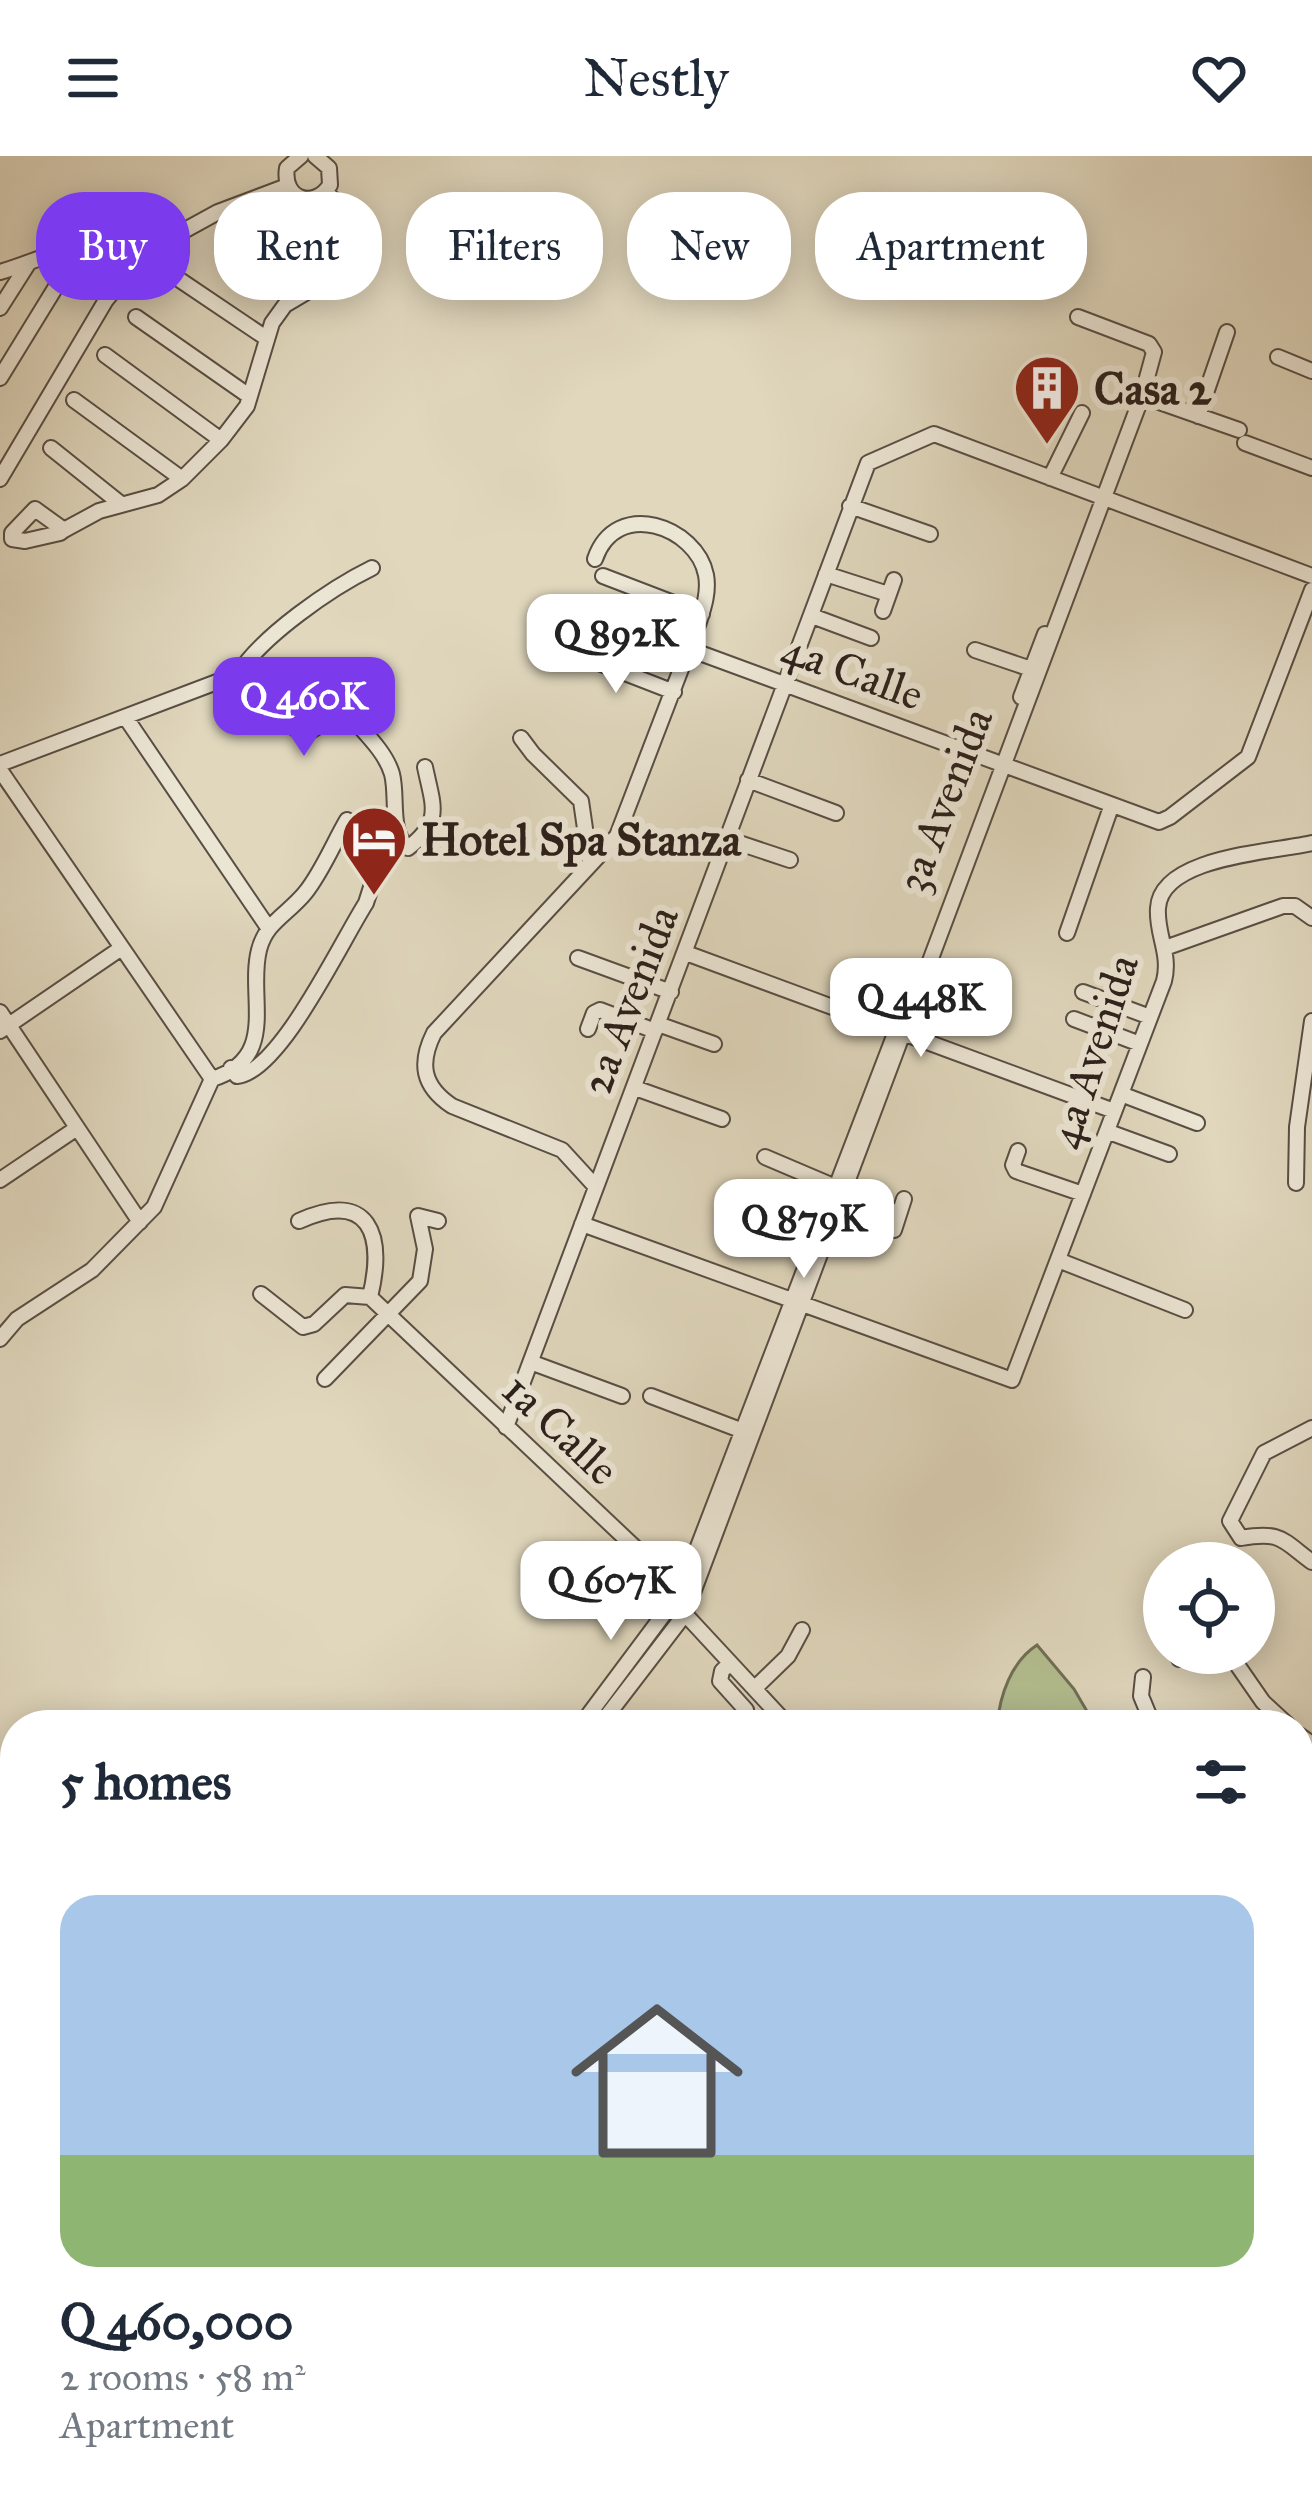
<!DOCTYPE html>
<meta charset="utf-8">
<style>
:root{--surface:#fff;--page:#f6f6f7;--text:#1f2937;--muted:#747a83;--accent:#7c3aed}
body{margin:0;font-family:"IM FELL Great Primer",serif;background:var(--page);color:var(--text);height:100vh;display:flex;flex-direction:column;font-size:45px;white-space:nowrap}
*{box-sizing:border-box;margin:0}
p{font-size:39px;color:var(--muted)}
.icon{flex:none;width:66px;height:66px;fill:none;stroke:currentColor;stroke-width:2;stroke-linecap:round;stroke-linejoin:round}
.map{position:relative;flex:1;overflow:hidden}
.panel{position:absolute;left:0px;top:1554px;width:1314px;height:807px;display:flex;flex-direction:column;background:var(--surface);border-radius:48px 48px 0 0;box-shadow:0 6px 30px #0003}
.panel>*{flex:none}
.guide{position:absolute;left:36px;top:36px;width:1242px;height:108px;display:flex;gap:24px}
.fabs{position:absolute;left:1143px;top:1386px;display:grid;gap:24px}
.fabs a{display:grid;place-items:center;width:132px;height:132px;border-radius:50%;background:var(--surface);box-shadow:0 6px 30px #0003;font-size:60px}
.price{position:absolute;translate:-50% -102px;padding:0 27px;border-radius:24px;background:#fff;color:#222;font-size:39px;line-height:78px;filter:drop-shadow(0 3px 6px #0008)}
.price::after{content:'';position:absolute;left:50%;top:72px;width:36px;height:27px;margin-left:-18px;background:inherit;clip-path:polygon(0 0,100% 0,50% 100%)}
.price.active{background:var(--accent);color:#fff}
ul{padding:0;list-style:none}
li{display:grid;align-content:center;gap:24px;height:636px;padding:0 60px}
li span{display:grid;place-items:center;height:372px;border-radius:36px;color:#555}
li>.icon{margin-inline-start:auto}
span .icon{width:216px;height:216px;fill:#fffc;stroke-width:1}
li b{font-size:51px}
h2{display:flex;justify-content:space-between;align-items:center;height:144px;padding:0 60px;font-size:51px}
.tag{padding:0 42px;border-radius:48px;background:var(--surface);box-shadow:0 6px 30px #0003;font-size:42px;line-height:108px}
.tag.active{background:var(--accent);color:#fff}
header{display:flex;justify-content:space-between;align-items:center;height:156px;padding:0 60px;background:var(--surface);font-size:54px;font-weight:600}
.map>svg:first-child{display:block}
.green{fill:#b3be90;stroke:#706f56;stroke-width:3}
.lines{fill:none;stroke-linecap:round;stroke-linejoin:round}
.minor-casing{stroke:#594e44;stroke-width:18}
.major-casing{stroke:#2c201b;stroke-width:22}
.highway-casing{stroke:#2c201b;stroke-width:26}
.minor{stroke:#ebe5d4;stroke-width:14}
.major{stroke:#e0d7bd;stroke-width:18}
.highway{stroke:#e0d7bd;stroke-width:21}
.labels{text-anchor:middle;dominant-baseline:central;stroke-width:12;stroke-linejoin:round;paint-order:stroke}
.poi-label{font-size:45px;font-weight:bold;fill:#2c201b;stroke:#ebe5d4;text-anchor:start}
.street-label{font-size:45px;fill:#2c201b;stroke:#ebe5d4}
</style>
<header><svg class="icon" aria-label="menu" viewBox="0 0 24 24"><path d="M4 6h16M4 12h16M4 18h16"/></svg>Nestly<svg class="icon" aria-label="heart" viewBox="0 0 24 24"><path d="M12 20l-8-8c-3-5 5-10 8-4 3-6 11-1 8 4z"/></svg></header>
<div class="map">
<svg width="1312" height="2359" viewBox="0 0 1312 2359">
<rect width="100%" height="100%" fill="#e0d7bd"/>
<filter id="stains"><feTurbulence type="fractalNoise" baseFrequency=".00167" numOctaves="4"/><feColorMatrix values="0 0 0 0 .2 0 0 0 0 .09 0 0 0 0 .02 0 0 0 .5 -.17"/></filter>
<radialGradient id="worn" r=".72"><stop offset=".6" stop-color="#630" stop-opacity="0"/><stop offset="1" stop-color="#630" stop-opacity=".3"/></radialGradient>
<path class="green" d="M1037 1489 1074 1533 1095 1569H997C1000 1539 1011 1506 1037 1489Z"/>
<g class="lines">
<g class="minor-casing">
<path id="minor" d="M301 0 287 12C282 43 314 54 330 29L329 12 315 0
M274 58 350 112
M224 88 297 140
M0 116C52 101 84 74 133 111
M174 120 266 182
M0 152 28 108
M136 161 249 240
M105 199 221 284
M1278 201 1312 215
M0 222 81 90
M1142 240 1239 274
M74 244 182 323
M1198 260 1227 176
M1245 287 1312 312
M51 292 121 348
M1050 322 1082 257
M0 323 106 144 133 111 167 84 218 56 287 30
M850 350 930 378
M64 374 35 353 12 377V383L25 385 60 377 64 374 99 355 158 339 182 323 221 284 247 250 272 167 285 149 361 104 368 86 365 75 326 36
M826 418 888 438
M603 420 702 458
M883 455 894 424
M812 460 871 482
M689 493 1159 666 1170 661 1248 601 1312 434
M975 494 1031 513
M576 498 674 536
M238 518C262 480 331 432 372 412
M1021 541 1045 478
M126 562 267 770
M521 582 533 598 581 645 590 707
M0 608 238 518C268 528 275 567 306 578L333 561 352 562C366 578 386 597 392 618 398 641 389 676 408 692 443 665 433 650 425 611
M0 614 212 923
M748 624 836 657
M727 683 790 704
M1067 777 1111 651
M1165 792 1283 750H1295L1312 762
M686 797 1114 955
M578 802 671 836
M1083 836 1150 861
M0 856 140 1066
M1074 863 1140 888
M658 868 714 888
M588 873 594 857 600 854 655 875
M0 875 120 793
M231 912 237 920C280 916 341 786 366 747L372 728
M212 923C280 902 247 841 259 794 266 766 287 759 305 737 322 716 333 688 347 664
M635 932 722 963
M1121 938 1197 967
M1109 976 1169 998
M1018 995 1013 1009 1016 1015 1083 1038
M765 1001 899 1058
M0 1024 77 972
M1296 1027 1297 971 1312 865
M595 1030 562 994 452 950C422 930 419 907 434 877L617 680 699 466C704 451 709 435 706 419 697 371 616 341 595 403
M299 1065C370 1033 385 1079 370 1141
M752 1066 765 1060 822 1084
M582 1068 1012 1224 1164 825C1171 798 1156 778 1158 752 1161 700 1275 696 1312 687
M894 1074 904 1043
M1058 1104 1185 1154
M261 1138 303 1171 314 1168 345 1139 370 1141 681 1435 685 1458 788 1569
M0 1183 17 1163 92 1114 154 1051 212 923
M533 1207 622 1240
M325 1223 420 1125 425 1093 418 1060 438 1065
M651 1240 743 1275
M506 1271 868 307 934 278 1312 420
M1312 1272 1264 1297 1230 1365 1241 1382C1282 1375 1282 1384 1312 1406
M1229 1497 1263 1546 1288 1569
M1179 1503 1197 1497
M729 1508 722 1515 720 1525 746 1554 739 1569
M1143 1521 1141 1540 1153 1569
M755 1532 788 1500 802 1474
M581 1569 681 1435 906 849
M600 1569 685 1458 1142 240 1154 196 1149 188 1078 161
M1299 1579 1312 1588
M0 1646 15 1651
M0 1692 15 1697
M0 1923 15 1937
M1299 2016 1312 2002
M9 2077 15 2076
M0 2266 15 2262
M0 2280 15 2294
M71 2346 87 2359
M973 2346 976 2359"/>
</g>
<g class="major-casing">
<path id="major" d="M0 2011 15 2001
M1137 2346 1145 2359"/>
</g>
<g class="highway-casing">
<path id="highway" d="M1299 2085 1312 2074
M1299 2114 1312 2104
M471 2359 555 2346
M585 2359 668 2346"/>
</g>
<use href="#minor" class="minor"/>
<use href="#major" class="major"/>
<use href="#highway" class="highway"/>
</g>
<defs>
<g id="building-pin" transform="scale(3.45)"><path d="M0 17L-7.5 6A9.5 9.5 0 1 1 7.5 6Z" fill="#8f2418" stroke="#ebe5d4"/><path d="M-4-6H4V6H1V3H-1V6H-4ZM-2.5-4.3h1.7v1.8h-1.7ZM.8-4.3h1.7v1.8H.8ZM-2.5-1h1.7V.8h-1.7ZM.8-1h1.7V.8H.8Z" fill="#fff"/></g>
<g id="hotel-pin" transform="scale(3.45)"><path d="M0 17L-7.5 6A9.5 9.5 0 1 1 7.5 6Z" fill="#8f2418" stroke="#ebe5d4"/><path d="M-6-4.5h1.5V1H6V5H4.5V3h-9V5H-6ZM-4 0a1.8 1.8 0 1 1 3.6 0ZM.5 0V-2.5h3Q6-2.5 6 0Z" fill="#fff"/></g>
</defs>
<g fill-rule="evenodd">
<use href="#building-pin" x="1047" y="232"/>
<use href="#hotel-pin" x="374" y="683"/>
</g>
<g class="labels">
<g class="poi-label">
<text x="1094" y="232">Casa 2</text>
<text x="421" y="683">Hotel Spa Stanza</text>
</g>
<g class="street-label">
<text transform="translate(853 515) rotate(20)">4a Calle</text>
<text transform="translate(944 644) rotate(-69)">3a Avenida</text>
<text transform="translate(629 844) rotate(-69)">2a Avenida</text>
<text transform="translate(1093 895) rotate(-72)">4a Avenida</text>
<text transform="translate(561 1273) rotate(43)">1a Calle</text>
</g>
</g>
<rect width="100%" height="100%" filter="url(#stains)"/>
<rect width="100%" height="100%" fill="url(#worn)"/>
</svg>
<div class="fabs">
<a><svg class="icon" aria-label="locate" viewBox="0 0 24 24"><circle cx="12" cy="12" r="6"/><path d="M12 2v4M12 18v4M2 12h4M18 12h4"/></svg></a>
</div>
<b class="price" style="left:616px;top:540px">Q 892K</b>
<b class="price active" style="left:304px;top:603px">Q 460K</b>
<b class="price" style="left:921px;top:904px">Q 448K</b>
<b class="price" style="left:804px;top:1125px">Q 879K</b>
<b class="price" style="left:611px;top:1487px">Q 607K</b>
<div class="guide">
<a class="tag active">Buy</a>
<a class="tag">Rent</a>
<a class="tag">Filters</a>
<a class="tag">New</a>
<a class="tag">Apartment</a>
</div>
<section class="panel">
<h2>5 homes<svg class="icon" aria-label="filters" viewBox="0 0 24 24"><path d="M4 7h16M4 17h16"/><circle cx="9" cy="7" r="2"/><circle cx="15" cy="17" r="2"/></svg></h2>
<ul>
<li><span style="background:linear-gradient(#a9c7e8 70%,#8fb573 0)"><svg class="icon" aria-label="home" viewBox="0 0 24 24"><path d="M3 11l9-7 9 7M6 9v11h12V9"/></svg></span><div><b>Q 460,000</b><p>2 rooms · 58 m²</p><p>Apartment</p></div></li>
</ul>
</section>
</div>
